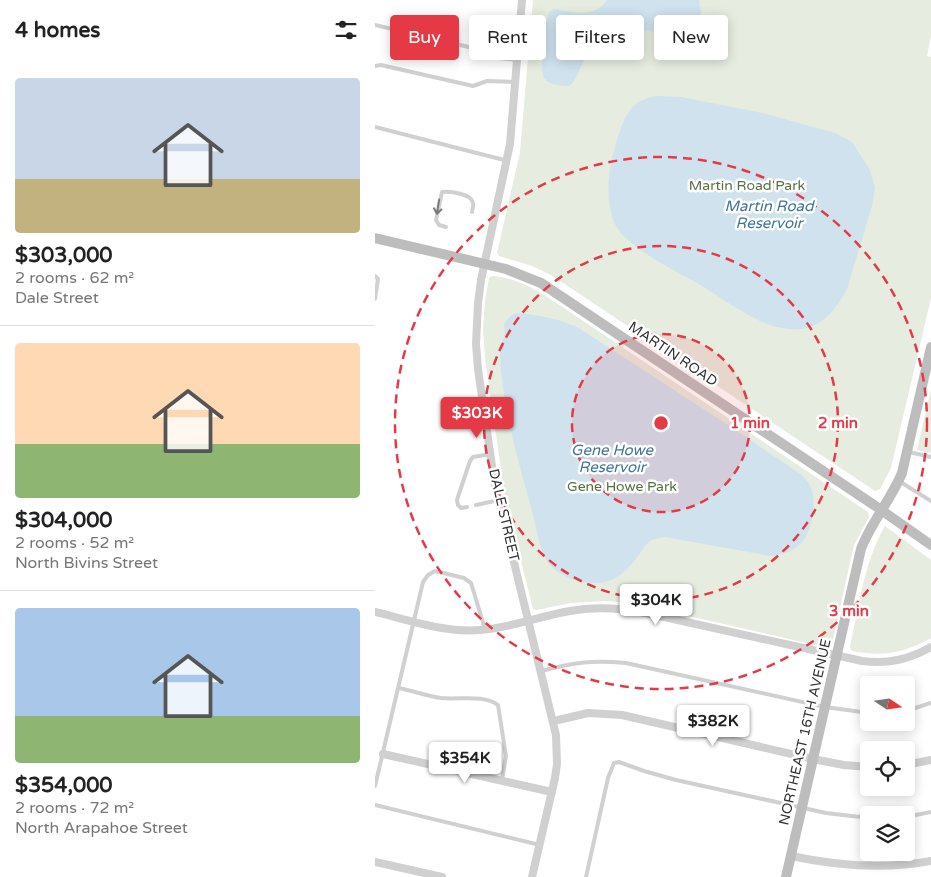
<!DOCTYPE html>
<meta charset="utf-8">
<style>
:root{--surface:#fff;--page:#f6f6f6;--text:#222;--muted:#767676;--line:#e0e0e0;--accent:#e63946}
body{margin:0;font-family:"Varela Round",sans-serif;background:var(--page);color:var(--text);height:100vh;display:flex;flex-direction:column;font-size:19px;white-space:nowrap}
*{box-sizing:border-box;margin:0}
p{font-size:16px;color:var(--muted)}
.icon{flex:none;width:28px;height:28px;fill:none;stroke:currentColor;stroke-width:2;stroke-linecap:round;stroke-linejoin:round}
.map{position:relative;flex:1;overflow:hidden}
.sheet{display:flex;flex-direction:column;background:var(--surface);width:375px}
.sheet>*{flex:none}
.banner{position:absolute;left:15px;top:15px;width:465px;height:45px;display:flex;gap:10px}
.needle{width:32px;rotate:103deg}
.tools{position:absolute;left:485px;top:676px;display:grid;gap:10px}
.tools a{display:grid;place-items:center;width:55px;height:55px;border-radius:5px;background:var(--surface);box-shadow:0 2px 12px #0003;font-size:25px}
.price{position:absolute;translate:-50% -42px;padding:0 11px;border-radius:5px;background:#fff;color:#222;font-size:16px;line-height:32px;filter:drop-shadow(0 1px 2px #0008)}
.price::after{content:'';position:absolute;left:50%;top:30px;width:15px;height:11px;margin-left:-8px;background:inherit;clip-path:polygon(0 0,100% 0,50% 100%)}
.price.on{background:var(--accent);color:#fff}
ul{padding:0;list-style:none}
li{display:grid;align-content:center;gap:10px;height:265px;padding:0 15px}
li+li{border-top:1px solid var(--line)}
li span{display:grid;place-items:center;height:155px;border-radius:5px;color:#555}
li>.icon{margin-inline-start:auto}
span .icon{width:90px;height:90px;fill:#fffc;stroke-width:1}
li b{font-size:21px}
h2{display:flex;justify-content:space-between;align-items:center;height:60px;padding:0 15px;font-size:21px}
.tag{padding:0 18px;border-radius:5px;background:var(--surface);box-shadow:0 2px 12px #0003;font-size:18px;line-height:45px}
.tag.on{background:var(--accent);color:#fff}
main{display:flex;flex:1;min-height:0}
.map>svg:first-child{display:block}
.green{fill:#e6ecdf}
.water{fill:#cfe2ee}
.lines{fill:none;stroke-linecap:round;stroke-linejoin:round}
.lane{stroke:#d0d0d0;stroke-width:4}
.street{stroke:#d0d0d0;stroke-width:8}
.secondary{stroke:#bdbdbd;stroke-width:10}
.oneway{stroke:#7a7a7a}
.ring{fill:none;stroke:#e63946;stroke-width:2.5;stroke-dasharray:9 6}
.labels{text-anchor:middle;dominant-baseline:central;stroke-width:5;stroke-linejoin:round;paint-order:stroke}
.park-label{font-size:14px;fill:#56703f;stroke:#fff}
.street-label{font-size:14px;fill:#333;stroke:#fff}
.water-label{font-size:15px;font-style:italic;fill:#3f7597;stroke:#fff}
.centre{fill:#e63946;stroke:#fff;stroke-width:2.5}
.ring-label{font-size:15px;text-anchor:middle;font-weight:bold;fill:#e63946;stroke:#fff;stroke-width:5;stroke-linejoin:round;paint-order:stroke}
</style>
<main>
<section class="sheet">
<h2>4 homes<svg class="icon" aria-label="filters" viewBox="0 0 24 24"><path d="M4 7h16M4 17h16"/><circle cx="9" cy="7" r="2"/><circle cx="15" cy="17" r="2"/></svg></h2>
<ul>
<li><span style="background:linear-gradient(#c9d6e8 65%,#c2b280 0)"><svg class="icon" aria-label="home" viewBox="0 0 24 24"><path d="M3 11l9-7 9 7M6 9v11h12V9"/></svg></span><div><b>$303,000</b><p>2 rooms · 62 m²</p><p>Dale Street</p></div></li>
<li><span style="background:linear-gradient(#ffd9b3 65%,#8fb573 0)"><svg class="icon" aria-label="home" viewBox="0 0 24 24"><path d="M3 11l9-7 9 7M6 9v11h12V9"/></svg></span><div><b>$304,000</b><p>2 rooms · 52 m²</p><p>North Bivins Street</p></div></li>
<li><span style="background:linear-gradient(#a9c7e8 70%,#8fb573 0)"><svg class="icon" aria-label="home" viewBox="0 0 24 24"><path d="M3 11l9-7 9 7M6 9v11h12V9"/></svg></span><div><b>$354,000</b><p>2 rooms · 72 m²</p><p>North Arapahoe Street</p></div></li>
</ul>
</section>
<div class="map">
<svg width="556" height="877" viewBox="0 0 556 877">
<rect width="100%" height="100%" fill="#fff"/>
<path class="green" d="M158 0H556V36L552 56 556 57V298L516 468 505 489 500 491 176 275 157 266 124 256 122 253 145 152Z
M117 276C140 277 164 291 183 304L493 512 494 517 479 545 457 644 453 648 257 603 229 601 196 603 161 610 158 609 130 497 110 358 108 329 110 301 114 278Z
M556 390V453L542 450Z
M510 526 556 560V638C529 653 508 657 477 651L475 647C484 606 489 562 510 526Z"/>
<path class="water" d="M232 0H324C326 13 331 34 316 41 280 37 276 20 238 40 229 45 219 50 212 57 204 66 203 80 194 86 186 86 174 85 169 78 164 68 170 23 174 12L179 9C198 12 219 19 232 0Z
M281 96 306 97 387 113 460 133 477 142 495 170 500 187 497 206 472 289C462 308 449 326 426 329 415 330 403 328 392 324 368 314 346 298 324 284 301 271 253 248 241 226 228 200 234 164 243 137 251 114 255 101 281 96Z
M141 313C163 315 182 318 202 327L353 425 424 473C429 477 434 482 436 488 442 501 437 530 428 541 420 551 407 555 396 556L290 537C287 538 282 538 279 539 273 541 269 547 266 552 255 567 244 581 224 583 207 584 187 578 175 565 165 553 161 527 157 511 143 460 127 407 125 354 124 343 132 339 129 325L133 318Z"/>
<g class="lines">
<path class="lane" d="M0 25 98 48 113 57 142 60
M0 66 6 65 98 86 112 81 139 82
M0 127 133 161
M71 227 64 225 61 220 67 192C75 191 97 194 98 203 99 204 97 211 97 212
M0 276 3 279 0 299
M534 452 556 457
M524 481 556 501
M101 505 124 500
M92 507 86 508 83 505 82 500 95 461 98 457 116 454
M167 671C199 662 218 660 251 663L450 707 494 713
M24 688C38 691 52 696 66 698 83 700 109 694 123 705L131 756 127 780
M531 711 556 703
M0 786 48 582 53 575 60 571 89 578 96 583 110 629
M0 805 165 845
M531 817 556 812
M211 877 233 778 239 763 244 762 269 771 301 780 451 813 494 818"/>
<path class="street" d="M147 0 135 144 106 280 103 303 101 344 103 369 119 480 181 735 182 764 180 778 157 877
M0 612C34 620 70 633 105 630 136 628 165 616 195 611 220 606 246 608 271 613L487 661C513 664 533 660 556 647
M179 721 213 713 247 715 438 759 469 765 494 767
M8 754 177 792
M531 765 556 760
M416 856C463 866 509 870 556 861
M0 862 67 877"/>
<path class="secondary" d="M0 238 131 269 166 283 499 505 556 545
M411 877 486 549C496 522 516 500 527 473L556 347"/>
</g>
<defs><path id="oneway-shaft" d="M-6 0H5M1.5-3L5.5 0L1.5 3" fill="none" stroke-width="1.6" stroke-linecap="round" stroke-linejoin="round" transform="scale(1.25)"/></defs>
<use class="oneway" href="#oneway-shaft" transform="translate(63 207) rotate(99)"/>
<circle cx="286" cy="423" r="89" fill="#e63946" fill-opacity=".12"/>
<g class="ring">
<circle cx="286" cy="423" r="89"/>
<circle cx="286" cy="423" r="177"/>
<circle cx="286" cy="423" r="266"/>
</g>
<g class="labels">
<g class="park-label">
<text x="372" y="185">Martin Road Park</text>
<text x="247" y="486">Gene Howe Park</text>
</g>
<g class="street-label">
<text transform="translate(298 354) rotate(34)">MARTIN ROAD</text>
<text transform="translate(129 515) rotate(77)">DALE STREET</text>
<text transform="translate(430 732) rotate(-77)">NORTHEAST 16TH AVENUE</text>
</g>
<g class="water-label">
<text x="394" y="206">Martin Road<tspan x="394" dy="17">Reservoir</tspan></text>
<text x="237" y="450">Gene Howe<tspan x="237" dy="17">Reservoir</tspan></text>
</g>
</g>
<circle cx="286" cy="423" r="8" class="centre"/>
<g class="ring-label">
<text x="375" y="428">1 min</text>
<text x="463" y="428">2 min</text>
<text x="474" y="616">3 min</text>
</g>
</svg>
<div class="tools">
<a><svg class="needle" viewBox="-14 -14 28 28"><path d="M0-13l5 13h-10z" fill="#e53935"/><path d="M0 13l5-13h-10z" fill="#767676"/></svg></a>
<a><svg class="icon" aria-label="locate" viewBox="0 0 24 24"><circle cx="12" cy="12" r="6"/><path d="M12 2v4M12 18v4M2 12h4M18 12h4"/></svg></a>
<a><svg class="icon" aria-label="layers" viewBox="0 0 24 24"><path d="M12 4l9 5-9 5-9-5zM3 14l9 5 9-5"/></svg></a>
</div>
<b class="price on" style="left:102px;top:439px">$303K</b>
<b class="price" style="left:281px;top:626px">$304K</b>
<b class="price" style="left:338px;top:747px">$382K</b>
<b class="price" style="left:90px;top:784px">$354K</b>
<div class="banner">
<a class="tag on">Buy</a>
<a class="tag">Rent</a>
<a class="tag">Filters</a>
<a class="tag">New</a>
</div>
</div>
</main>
